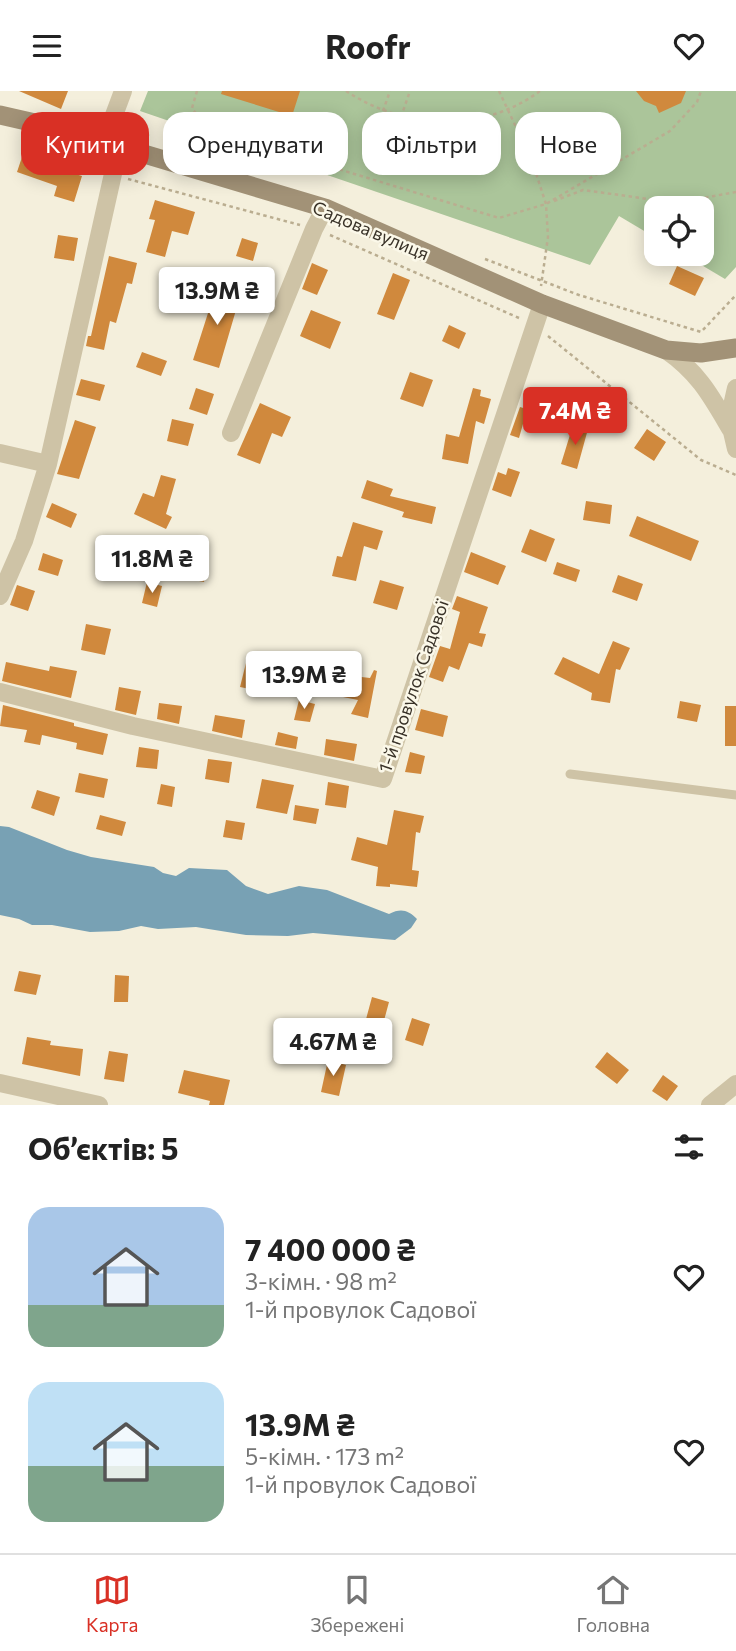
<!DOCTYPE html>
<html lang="uk">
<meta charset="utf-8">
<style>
:root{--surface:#fff;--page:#f2f2f2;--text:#222;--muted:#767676;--line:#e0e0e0;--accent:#d93025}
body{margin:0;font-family:Commissioner,sans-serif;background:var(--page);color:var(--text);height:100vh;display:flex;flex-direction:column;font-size:26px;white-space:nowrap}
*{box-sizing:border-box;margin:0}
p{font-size:23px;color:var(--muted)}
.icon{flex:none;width:38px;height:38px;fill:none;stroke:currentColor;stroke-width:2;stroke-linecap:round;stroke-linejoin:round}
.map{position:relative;height:1014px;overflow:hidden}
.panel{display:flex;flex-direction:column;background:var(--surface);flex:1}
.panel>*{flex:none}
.top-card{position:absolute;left:21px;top:21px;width:695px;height:63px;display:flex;gap:14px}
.buttons{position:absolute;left:644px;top:105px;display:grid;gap:14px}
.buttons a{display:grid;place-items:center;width:70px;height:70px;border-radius:14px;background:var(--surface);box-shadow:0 4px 18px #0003;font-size:35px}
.price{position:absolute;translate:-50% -60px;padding:0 16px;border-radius:7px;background:#fff;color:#222;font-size:23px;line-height:46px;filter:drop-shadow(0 2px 4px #0008)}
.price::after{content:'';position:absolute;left:50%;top:42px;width:21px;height:16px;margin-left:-10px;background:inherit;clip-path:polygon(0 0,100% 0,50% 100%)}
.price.selected{background:var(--accent);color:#fff}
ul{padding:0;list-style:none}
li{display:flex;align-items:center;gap:21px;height:175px;padding:0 28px}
li span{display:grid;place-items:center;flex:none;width:196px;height:140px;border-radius:21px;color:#555}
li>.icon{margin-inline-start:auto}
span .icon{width:84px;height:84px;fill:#fffc;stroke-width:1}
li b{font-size:30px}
h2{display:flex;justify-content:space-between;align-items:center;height:84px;padding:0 28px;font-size:30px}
.pill{padding:0 24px;border-radius:21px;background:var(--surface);box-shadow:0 4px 18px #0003;font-size:24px;line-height:63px}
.pill.selected{background:var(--accent);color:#fff}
header{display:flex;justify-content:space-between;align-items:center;height:91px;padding:0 28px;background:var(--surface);font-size:32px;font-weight:700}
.menu{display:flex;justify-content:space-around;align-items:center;height:98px;border-top:2px solid var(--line);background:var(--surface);font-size:19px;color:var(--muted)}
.menu a{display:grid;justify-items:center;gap:4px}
.menu .selected{color:var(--accent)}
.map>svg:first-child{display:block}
.green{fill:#abc59a}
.water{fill:#78a1b4}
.building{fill:#d0893d}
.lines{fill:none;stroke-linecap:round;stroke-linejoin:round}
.path{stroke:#baad90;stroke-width:2.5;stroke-dasharray:3.5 3.5;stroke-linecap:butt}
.service{stroke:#cec3a6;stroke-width:9}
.minor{stroke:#cec3a6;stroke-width:18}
.secondary{stroke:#a29277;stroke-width:19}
.labels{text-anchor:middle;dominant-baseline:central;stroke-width:5;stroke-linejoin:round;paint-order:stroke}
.street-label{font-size:18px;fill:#393228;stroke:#fbf8e9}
</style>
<header><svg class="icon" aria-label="menu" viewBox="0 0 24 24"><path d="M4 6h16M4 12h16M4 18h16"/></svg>Roofr<svg class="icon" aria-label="heart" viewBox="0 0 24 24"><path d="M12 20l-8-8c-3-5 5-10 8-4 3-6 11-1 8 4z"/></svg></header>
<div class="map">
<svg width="736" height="1014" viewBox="0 0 736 1014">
<rect width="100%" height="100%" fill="#f4efdc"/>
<path class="green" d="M148 0H736V176L725 188 683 163H702V117H656V147L619 125 590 174 140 20Z"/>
<path class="water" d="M0 735 9 736 67 759 91 766 154 776 163 782 176 785 189 777 227 779 246 795 268 803 299 795 327 799 389 823C401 817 408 819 417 828L411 837 395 849 313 842 288 845 246 844 196 836 158 838 141 835 119 840 90 841 52 834H32L19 828 0 824Z"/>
<path class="building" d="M19 0H68L61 18Z
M222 0H300L292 25 221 3Z
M636 0H686L681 12 659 22 656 15 644 10Z
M23 63 50 72 48 75 82 85 74 111 54 105 57 95 17 81Z
M155 109 195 121 188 144 172 140 165 166 146 161 155 129 149 128Z
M58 144 78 147 74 170 54 167Z
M242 147 258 152 253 170 236 165Z
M109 165 137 172 132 193 127 192 116 232 110 230 104 259 86 255 88 245H91Z
M312 172 328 179 317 204 302 198Z
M677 175 704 187 695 205 669 193Z
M393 182 410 189 394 229 377 223Z
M217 194 241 202 219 277 193 269Z
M311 219 341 231 330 258 300 245Z
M449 234 466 242 459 258 442 250Z
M142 261 167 270 161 285 136 276Z
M410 281 433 289 423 316 400 308Z
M81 288 105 294 100 310 76 304Z
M561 296 573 304 563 319 551 312Z
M196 297 214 303 207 324 189 318Z
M473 297 481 299 480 305 491 308 484 333 476 330 468 373 442 368 446 343 459 346Z
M260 312 291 326 282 346 272 342 260 373 237 364Z
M520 316 540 322 535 337 523 333 519 347 510 344Z
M172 328 194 333 188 355 167 350Z
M75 329 96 336 79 388 57 383Z
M573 334 588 338 577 378 561 373Z
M647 338 666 351 654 370 634 357Z
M508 377 520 381 511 406 492 399 498 381 506 384Z
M161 384 176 388 166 423 172 426 166 438 134 423 143 402 154 406Z
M367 389 393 398 390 405 436 416 432 433 402 426 404 421 361 407Z
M586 410 612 414 610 433 583 429Z
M52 412 77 423 71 437 46 426Z
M637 425 699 450 691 470 629 445Z
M353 431 383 440 377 459 364 455 356 490 332 485 337 465 342 466Z
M530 438 555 448 546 471 521 461Z
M124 444 163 456 157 476 118 464Z
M471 461 506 475 498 494 464 481Z
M43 462 63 469 58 485 38 479Z
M188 466 209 470 204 491 184 487Z
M557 471 580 479 576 491 553 483Z
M618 484 643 493 637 510 612 501Z
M380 489 404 496 397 519 373 512Z
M147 491 162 495 157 516 142 512Z
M17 494 35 500 28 520 10 514Z
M457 505 488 516 479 542 486 543 482 556 469 552 459 579 449 575 443 591 429 586 440 555 450 558 460 521 452 518Z
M86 533 111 538 105 564 81 559Z
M613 550 630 557 620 579 616 578 610 612 591 609 592 602 554 583 563 566 599 583Z
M6 571 49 580 50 575 77 580 71 607 2 590Z
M246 572 261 575 255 599 240 596Z
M374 579 377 580 368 627 351 623 358 609 333 604 334 601 316 597 319 581 370 587Z
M119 596 141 600 136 624 115 619Z
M299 609 315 613 310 631 294 629Z
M680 610 701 614 697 631 677 627Z
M159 612 182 615 179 633 157 628Z
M3 614 74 632V635L108 643 103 664 76 658 77 652 42 644 40 654 24 651 27 639 0 635Z
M725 615H736V655H725Z
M421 618 448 625 443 646 415 639Z
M215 624 245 629 242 647 212 640Z
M278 641 298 646 296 658 275 654Z
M326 648 357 653 354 670 324 664Z
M139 656 159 659 157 678 136 676Z
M410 661 425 665 421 683 405 681Z
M208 668 232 671 229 692 205 688Z
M79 682 108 688 104 707 75 701Z
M262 688 294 694 287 723 256 717Z
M328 691 349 695 346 717 325 714Z
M161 693 175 696 172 716 157 713Z
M37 699 60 706 54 725 31 717Z
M295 714 319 718 316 733 293 729Z
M394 719 424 725 420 742 416 741 412 779 419 780 417 796 390 793V796L376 795 378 776 351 769 357 746 387 754Z
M100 724 126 731 122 745 96 738Z
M226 729 245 732 242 749 223 746Z
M19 880 41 884 36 904 14 900Z
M115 884 129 885 128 911H114Z
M372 906 389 911 379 948 362 943Z
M412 927 430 933 423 955 405 949Z
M296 938 318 943 311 972 289 967Z
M27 946 51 950 50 954 83 958 80 985 22 973Z
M109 960 128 963 124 991 104 988Z
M607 961 629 979 617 993 595 976Z
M328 969 346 974 339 1005 321 1001Z
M184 979 230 989 224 1014H209L210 1010 178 1002Z
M663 984 678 995 667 1010 652 1000Z"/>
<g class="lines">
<path class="path" d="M197 0 192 17 207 38 499 127 546 113 670 40 697 11 701 0
M346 0C406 39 481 43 540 0
M499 0 532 70 546 113 548 146 541 195
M383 20 390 0
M401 26 410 0
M126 37 149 45
M128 88 300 134
M554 110 583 99 663 110 703 107 736 101
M330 144 519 227
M485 168 579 204 701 241 736 204
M548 245 701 369 736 384"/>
<path class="service" d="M570 683 736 704"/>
<path class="minor" d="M104 51 123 0
M666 259C699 282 711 305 731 339
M736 297 729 328 736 358
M231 342 314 138 325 117
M0 362 48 373
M0 505 24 450 48 373 119 56
M0 601 133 635 383 688 542 213
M0 992 99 1014
M710 1014 736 993"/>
<path class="secondary" d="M0 24 57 37 325 117 542 213 666 259 701 262 736 257"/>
</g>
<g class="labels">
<g class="street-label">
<text transform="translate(371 139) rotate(23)">Садова вулиця</text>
<text transform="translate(413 595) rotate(-71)">1-й провулок Садової</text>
</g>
</g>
</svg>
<div class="buttons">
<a><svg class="icon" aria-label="locate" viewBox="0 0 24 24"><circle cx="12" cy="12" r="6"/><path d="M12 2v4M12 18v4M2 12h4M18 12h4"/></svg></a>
</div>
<b class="price" style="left:217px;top:236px">13.9M ₴</b>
<b class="price selected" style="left:575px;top:356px">7.4M ₴</b>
<b class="price" style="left:152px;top:504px">11.8M ₴</b>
<b class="price" style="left:304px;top:620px">13.9M ₴</b>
<b class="price" style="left:333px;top:987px">4.67M ₴</b>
<div class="top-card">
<a class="pill selected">Купити</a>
<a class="pill">Орендувати</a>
<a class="pill">Фільтри</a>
<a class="pill">Нове</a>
</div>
</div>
<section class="panel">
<h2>Об’єктів: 5<svg class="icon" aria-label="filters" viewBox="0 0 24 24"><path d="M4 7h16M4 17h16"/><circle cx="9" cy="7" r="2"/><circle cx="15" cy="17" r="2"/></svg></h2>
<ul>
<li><span style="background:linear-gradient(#a9c7e8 70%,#7fa58c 0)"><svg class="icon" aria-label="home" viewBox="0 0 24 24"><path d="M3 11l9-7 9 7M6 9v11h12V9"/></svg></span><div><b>7 400 000 ₴</b><p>3-кімн. · 98 m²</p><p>1-й провулок Садової</p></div><svg class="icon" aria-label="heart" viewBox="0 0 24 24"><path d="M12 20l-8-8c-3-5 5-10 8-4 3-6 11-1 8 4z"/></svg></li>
<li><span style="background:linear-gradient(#bfe0f5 60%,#7fa58c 0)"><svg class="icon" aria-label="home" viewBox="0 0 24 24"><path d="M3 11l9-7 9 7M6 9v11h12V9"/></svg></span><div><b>13.9M ₴</b><p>5-кімн. · 173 m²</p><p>1-й провулок Садової</p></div><svg class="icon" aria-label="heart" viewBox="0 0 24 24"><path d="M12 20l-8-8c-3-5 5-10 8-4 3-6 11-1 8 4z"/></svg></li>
</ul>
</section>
<nav class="menu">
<a class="selected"><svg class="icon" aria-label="map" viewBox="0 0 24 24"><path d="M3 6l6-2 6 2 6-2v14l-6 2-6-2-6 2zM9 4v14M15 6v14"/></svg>Карта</a>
<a><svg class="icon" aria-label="saved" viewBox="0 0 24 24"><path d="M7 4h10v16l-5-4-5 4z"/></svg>Збережені</a>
<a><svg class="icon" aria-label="home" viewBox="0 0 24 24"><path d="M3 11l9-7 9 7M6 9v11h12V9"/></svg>Головна</a>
</nav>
